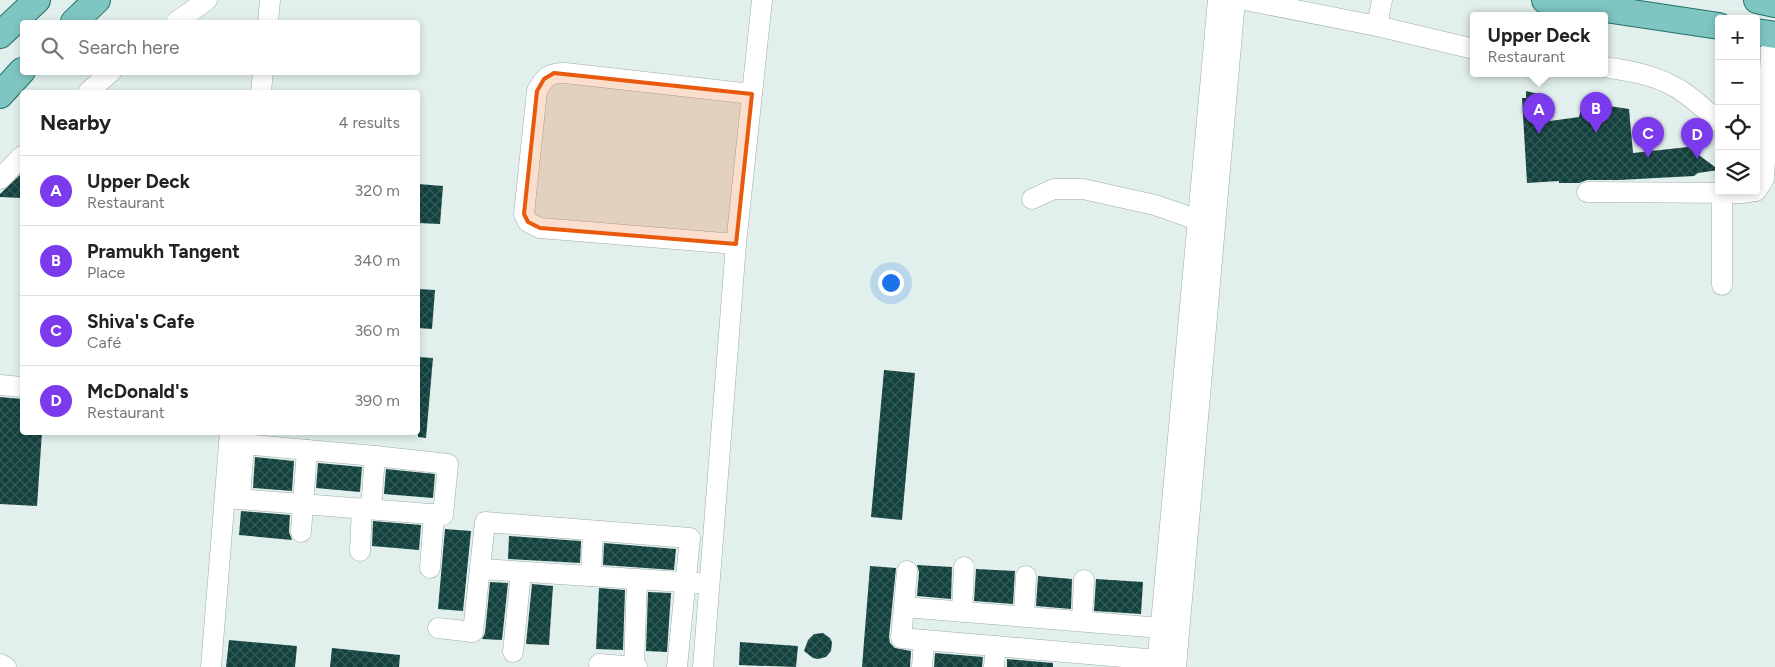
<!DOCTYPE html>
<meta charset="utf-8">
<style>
:root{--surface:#fff;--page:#f6f6f6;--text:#222;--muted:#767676;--line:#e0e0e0;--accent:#7c3aed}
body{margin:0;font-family:Figtree,sans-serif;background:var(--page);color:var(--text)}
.controls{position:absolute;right:15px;top:15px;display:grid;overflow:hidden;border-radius:5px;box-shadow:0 2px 8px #0003}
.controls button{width:45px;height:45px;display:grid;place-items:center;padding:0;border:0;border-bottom:1px solid var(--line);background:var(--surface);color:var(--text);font:25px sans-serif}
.you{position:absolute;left:890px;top:282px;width:18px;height:18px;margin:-12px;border:4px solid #fff;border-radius:50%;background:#1a73e8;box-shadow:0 0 0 8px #1a73e833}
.badge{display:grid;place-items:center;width:32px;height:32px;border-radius:50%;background:var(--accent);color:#fff;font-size:16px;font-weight:700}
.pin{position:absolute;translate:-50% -41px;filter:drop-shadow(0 1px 2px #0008)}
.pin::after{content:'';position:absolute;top:26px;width:18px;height:15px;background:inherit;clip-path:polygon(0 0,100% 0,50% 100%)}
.popup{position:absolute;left:1470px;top:12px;width:138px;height:65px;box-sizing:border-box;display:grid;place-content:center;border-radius:5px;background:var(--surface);filter:drop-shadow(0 1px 4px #0005);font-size:16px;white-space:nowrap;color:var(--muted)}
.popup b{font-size:19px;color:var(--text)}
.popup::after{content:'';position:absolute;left:50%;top:100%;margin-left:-10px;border:10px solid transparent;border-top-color:var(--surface)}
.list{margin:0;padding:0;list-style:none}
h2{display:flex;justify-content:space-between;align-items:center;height:65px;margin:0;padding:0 20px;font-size:21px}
h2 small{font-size:16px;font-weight:400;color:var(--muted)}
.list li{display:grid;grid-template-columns:32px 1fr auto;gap:15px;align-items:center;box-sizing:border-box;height:70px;padding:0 20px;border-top:1px solid var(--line)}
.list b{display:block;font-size:19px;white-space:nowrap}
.list p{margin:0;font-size:16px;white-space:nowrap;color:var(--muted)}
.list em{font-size:16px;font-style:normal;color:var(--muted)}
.icon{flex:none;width:28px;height:28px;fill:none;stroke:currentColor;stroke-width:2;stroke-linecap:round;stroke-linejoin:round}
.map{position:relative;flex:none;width:1775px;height:667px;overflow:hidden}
.search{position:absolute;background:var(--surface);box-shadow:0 2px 8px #0003;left:20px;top:20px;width:400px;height:55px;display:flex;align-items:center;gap:12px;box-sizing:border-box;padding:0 18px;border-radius:5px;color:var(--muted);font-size:19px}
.panel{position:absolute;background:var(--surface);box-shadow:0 2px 8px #0003;left:20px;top:90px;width:400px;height:345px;border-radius:5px}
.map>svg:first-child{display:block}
.building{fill:url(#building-cross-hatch)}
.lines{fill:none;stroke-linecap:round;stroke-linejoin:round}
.minor-casing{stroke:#9eacaa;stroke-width:21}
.major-casing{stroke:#22706b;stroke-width:28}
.minor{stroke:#fff;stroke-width:20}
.major{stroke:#7fc5c1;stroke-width:26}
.marked{fill:#e8590c;fill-opacity:0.2;stroke:#e8590c;stroke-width:4;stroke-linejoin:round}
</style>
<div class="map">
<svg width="1775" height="667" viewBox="0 0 1775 667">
<defs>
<pattern id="building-cross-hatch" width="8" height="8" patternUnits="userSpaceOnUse" patternTransform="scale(1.25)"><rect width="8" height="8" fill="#13423e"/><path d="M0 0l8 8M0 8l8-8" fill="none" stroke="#345a57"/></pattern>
</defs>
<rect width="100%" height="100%" fill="#e1efed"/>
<g class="building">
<path d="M1526 91 1548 96 1550 121 1579 117 1583 102 1629 109 1633 153 1688 147 1719 170 1698 173 1694 176 1619 180H1587L1579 183H1559V181L1527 183 1522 98H1526Z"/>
<path d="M22 173V198L0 197V194Z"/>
<path d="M418 184 443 186 440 224 418 223Z"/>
<path d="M418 289 435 290 432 329 418 328Z"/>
<path d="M418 357 433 358 426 438 418 437Z"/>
<path d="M884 370 915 373 902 520 871 517Z"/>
<path d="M0 397 22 399V432H42L37 506 0 504Z"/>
<path d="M255 457 294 461 292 491 253 488Z"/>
<path d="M318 463 362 467 360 492 316 488Z"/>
<path d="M386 469 435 474 433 498 384 494Z"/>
<path d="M241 511 290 515 289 532 292 540 239 535Z"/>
<path d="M373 521 421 525 419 550 372 546Z"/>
<path d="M445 529 471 531 463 611 438 609Z"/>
<path d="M509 536 581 541 580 563 508 559Z"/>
<path d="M604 543 676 549 674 570 603 565Z"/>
<path d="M917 565 952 567 951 599 917 596 919 572Z"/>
<path d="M870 566 896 568 889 637 890 643 895 648 911 651 910 667H862Z"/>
<path d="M976 569 1015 571 1013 604 974 601Z"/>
<path d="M1038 576 1072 579 1071 609 1036 606Z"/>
<path d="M1096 579 1143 582 1141 614 1094 611Z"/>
<path d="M490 582 508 583 502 640 482 639 485 633Z"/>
<path d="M532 584 553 586 549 645 526 644Z"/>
<path d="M599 588 625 590 623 650 596 649Z"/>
<path d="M648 592 671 593 667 652 646 651Z"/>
<path d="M823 633 830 638 832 642 831 651 826 657 818 659 813 658 804 651 808 640 814 634Z"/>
<path d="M229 640 297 646 295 667H226Z"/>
<path d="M740 642 798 646 796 667 739 665Z"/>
<path d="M332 648 400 655 399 667H330Z"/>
<path d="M935 653 983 657 982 667H934Z"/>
<path d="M1007 659 1053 663V667H1007Z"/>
</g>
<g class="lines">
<g class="minor-casing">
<g id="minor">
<path d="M1245 0 1377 26 1474 49"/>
<path d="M176 22 207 0"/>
<path d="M268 22 270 0"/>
<path d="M1377 26 1382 0"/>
<path d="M1604 67C1632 71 1662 76 1686 94 1697 102 1708 112 1719 122"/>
<path d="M88 92 111 72"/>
<path d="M261 92 263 72"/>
<path d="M0 179 22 156"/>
<path d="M1756 191 1764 179 1772 34"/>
<path d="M1587 192 1741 193 1755 191"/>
<path d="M1032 199 1054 189H1083L1155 205 1198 220"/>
<path d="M736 244 540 228 528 222 524 214 537 91C545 77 548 73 565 73L752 94"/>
<path d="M1722 285V193"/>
<path d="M0 385 22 387"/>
<path d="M225 498 443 515 448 464 375 456 371 509"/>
<path d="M240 499 244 444 307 450"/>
<path d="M301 532 307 450 375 456"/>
<path d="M360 551 362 508"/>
<path d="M430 568 434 514"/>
<path d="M481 569 698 583"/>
<path d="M591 576 593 531"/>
<path d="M904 607 907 571"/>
<path d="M962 612 964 567"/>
<path d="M1024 616 1026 576"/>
<path d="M1082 621 1084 580"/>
<path d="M438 628 473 632 485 522 690 538 677 667"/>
<path d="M513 652 521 572"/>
<path d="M1158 660 901 638 904 607 1161 628"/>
<path d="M0 664 6 667"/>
<path d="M599 664 637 667"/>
<path d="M211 667 230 432"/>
<path d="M634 667 637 579"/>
<path d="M703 667 736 244 762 0"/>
<path d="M922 667 924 640"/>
<path d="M994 667 996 646"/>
<path d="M1157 667 1218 0"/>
<path d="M1176 667 1235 0"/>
</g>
</g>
<g class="major-casing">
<g id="major">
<path d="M1545 0 1719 26"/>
<path d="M1757 0 1775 4"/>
<path d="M74 22 97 0"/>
<path d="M1756 32 1775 35"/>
<path d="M0 35 37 0"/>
<path d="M0 95 22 71"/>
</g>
</g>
<use href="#minor" class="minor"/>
<use href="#major" class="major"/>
</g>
<path class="marked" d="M554 73 752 94 736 244 540 228 528 222 524 214 537 91 544 79Z"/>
</svg>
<div class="controls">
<button>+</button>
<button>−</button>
<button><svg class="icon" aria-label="locate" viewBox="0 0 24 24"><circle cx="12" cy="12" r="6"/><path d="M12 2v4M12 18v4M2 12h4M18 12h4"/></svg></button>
<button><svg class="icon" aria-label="layers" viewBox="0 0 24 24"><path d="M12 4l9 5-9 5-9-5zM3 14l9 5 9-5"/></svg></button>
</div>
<div class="you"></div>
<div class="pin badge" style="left:1539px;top:134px">A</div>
<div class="popup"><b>Upper Deck</b>Restaurant</div>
<div class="pin badge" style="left:1596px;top:133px">B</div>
<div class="pin badge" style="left:1648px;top:158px">C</div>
<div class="pin badge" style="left:1697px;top:159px">D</div>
<div class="search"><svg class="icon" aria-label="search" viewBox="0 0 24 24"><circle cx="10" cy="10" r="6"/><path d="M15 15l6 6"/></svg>Search here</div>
<section class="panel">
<h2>Nearby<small>4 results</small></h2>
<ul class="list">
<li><span class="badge">A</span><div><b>Upper Deck</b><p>Restaurant</p></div><em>320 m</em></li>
<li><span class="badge">B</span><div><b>Pramukh Tangent</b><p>Place</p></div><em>340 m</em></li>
<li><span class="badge">C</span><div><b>Shiva's Cafe</b><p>Café</p></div><em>360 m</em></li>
<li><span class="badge">D</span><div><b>McDonald's</b><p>Restaurant</p></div><em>390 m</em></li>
</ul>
</section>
</div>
